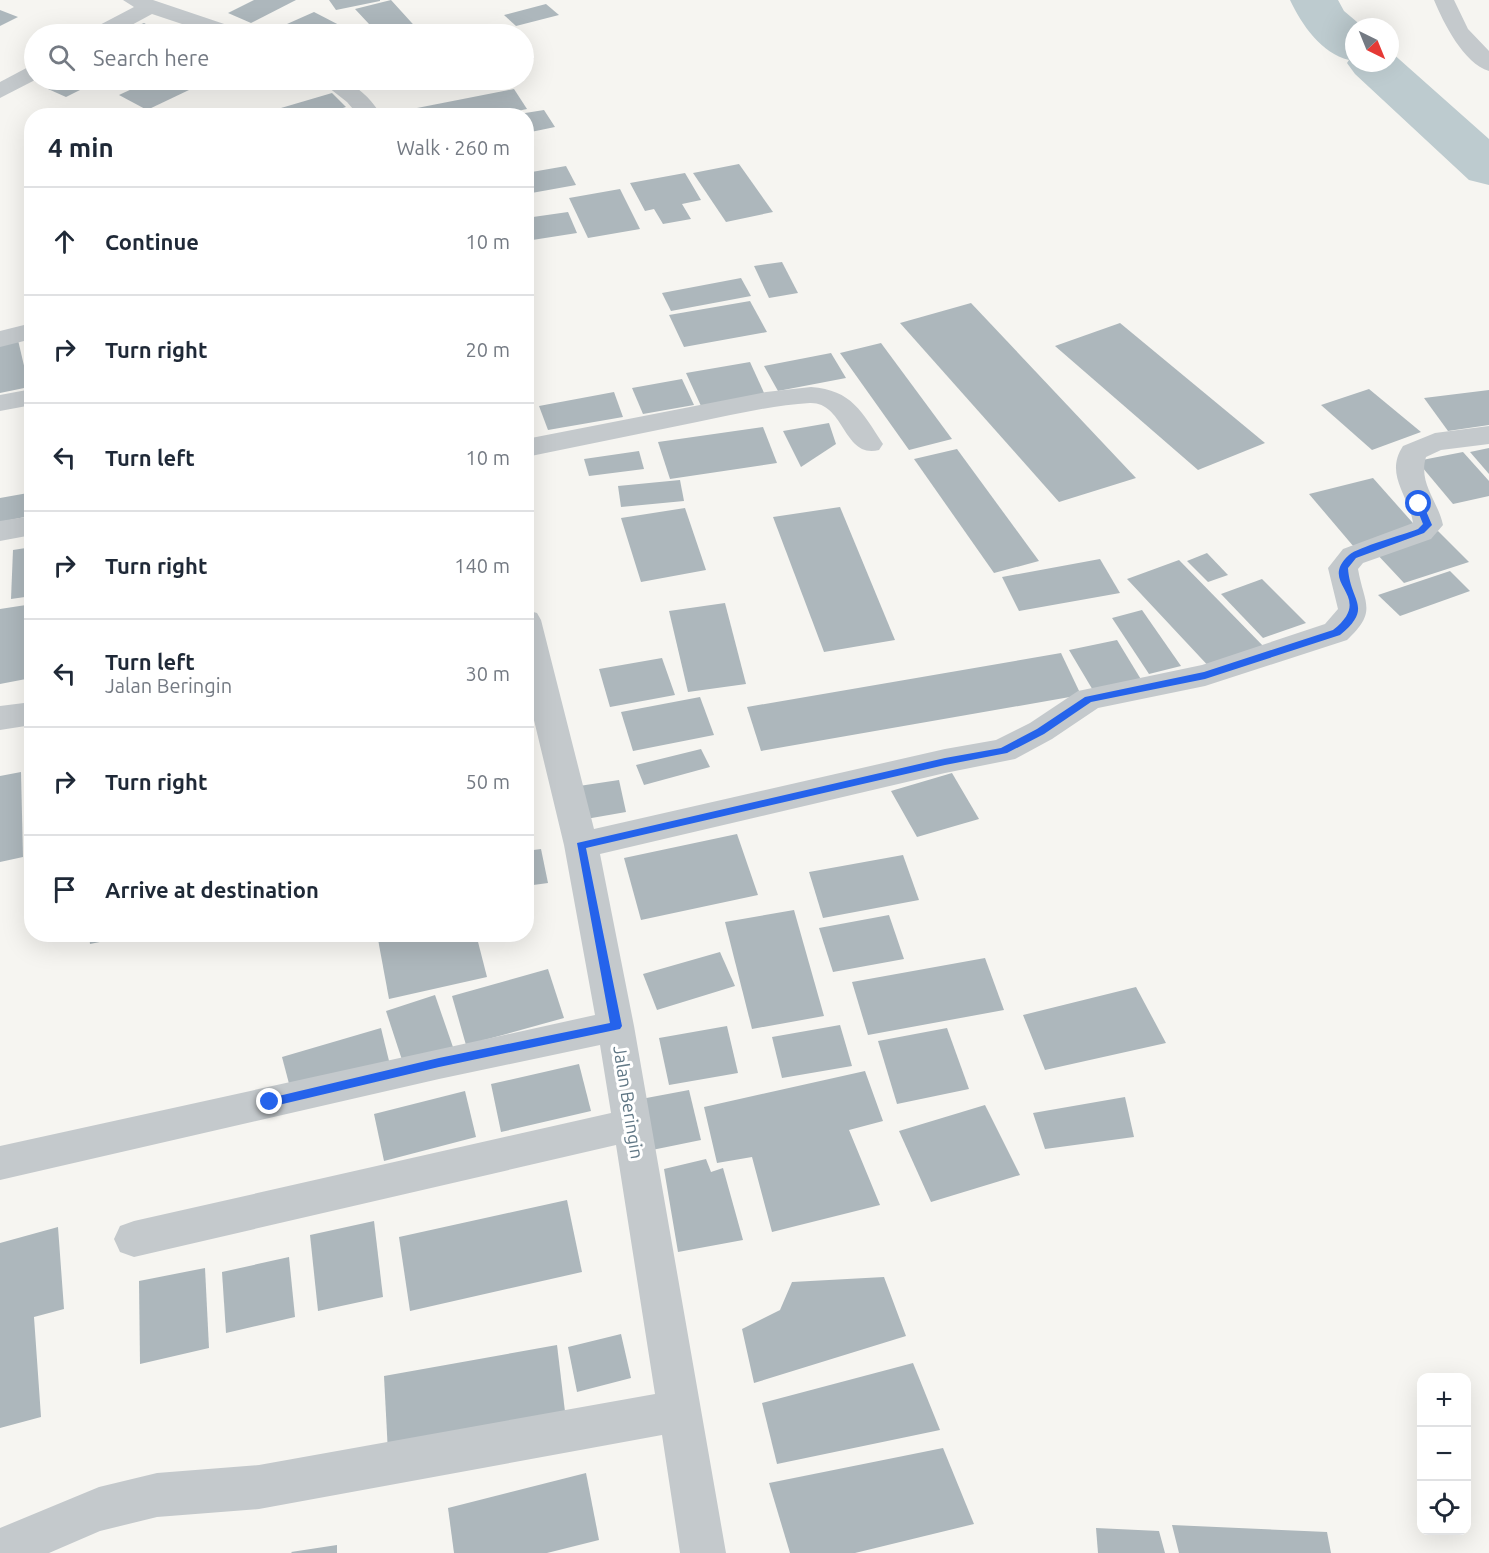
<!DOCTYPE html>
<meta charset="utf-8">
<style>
:root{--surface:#fff;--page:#f2f2f3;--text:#1f2937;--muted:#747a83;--line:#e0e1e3}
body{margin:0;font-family:Ubuntu,sans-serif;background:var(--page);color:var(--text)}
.controls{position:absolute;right:18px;bottom:18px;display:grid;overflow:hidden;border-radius:12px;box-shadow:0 6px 24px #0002}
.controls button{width:54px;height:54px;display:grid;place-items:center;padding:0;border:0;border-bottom:2px solid var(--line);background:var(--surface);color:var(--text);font:30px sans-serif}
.compass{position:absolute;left:1345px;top:18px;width:54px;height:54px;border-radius:50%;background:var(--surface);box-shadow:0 6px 24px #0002;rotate:137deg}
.stop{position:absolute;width:18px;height:18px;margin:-14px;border:4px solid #2563eb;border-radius:50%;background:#fff}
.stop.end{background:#2563eb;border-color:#fff;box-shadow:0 2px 6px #0008}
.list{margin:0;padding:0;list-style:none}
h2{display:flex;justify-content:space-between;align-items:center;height:78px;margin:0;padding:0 24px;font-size:26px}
h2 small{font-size:20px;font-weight:400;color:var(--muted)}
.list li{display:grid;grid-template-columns:39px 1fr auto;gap:18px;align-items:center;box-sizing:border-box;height:108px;padding:0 24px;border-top:2px solid var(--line)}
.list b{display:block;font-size:22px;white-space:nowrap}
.list p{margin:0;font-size:20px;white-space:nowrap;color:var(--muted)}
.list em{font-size:20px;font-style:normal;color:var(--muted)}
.icon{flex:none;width:33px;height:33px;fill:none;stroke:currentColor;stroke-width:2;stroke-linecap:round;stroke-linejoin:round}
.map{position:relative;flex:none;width:1489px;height:1553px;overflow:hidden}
.search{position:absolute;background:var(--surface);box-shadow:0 6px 24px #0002;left:24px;top:24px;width:510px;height:66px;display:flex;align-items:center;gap:15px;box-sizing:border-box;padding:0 21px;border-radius:33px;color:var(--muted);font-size:22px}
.panel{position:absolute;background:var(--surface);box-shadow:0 6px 24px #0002;left:24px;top:108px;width:510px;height:834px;border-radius:24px}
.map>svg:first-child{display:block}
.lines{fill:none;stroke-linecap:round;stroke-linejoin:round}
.river{fill:#bdcbcf;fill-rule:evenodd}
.building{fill:#adb7bc}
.minor{fill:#c4c9cc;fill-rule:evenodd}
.route{fill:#2563eb}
.labels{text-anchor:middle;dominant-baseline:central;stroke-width:6;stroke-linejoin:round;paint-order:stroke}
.street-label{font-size:18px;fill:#617886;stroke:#fff}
</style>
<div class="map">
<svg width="1489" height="1553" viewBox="0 0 1489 1553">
<rect width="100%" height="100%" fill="#f6f5f1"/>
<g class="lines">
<path class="river" d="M1290 0H1338L1344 11 1363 27H1354V63H1390L1391 52 1489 139V185L1469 180 1355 74 1347 63 1349 60C1321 53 1302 25 1290 0Z"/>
</g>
<g class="building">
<path d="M254 0H296L251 23 228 13Z"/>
<path d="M329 0H380V1L336 10Z"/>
<path d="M391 0 421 33 339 34 337 32 369 24 355 9Z"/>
<path d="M546 4 559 15 516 26 504 15Z"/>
<path d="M0 10 18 17 0 26Z"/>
<path d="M314 12 343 27 326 34H291L278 28Z"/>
<path d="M144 23 161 32 131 34 124 31Z"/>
<path d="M524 46 534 59 524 61Z"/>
<path d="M66 80H100L66 97 48 89Z"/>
<path d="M151 80H210L147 110 119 95Z"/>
<path d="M514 89 527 109 494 116H422L417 108Z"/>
<path d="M332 93 346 107 318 116H289L281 108Z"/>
<path d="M544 110 555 127 526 133V116L519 114Z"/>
<path d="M739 164 773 212 726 222 693 173Z"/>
<path d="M566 166 576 185 526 194V173Z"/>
<path d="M685 173 701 200 682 204 691 219 663 224 654 209 645 211 630 183Z"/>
<path d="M620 189 640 229 588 238 569 198Z"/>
<path d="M568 212 577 233 526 241V218Z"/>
<path d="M782 262 798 293 769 298 754 266Z"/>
<path d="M741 278 751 296 671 311 662 293Z"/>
<path d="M750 301 767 332 684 347 669 315Z"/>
<path d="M971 303 1136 478 1059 502 900 323Z"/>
<path d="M1120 323 1265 443 1198 470 1055 346Z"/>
<path d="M18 340 29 387 0 393V344Z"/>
<path d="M881 343 952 439 909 450 840 353Z"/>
<path d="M831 353 846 378 778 391 764 366Z"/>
<path d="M750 362 765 395 701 406 686 373Z"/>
<path d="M682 379 694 405 643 414 632 388Z"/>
<path d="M1369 389 1421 432 1372 450 1321 405Z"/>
<path d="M1489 390V425L1448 431 1424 398Z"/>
<path d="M614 392 623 417 548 430 539 406Z"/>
<path d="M829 423 836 444 801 467 783 431Z"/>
<path d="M763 427 777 463 670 479 658 442Z"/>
<path d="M1489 448V474L1470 452Z"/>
<path d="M957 449 1039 561 994 573 914 459Z"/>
<path d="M639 451 644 469 589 476 584 459Z"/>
<path d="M1463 452 1489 481V496L1453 504 1417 461Z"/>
<path d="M1373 478 1420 531 1354 547 1309 494Z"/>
<path d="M680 480 684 501 621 507 618 486Z"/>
<path d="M28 493 30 516 0 522V498Z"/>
<path d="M840 507 895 640 824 652 773 517Z"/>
<path d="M685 508 706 570 641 582 621 518Z"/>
<path d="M1438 531 1469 562 1404 583 1374 551Z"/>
<path d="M32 547V596L11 599 13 550Z"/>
<path d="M1207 553 1228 575 1208 582 1187 561Z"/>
<path d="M1100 559 1120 593 1019 611 1002 577Z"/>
<path d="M1179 560 1268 651 1214 672 1127 579Z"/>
<path d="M1450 571 1470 591 1400 616 1378 595Z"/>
<path d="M1262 579 1306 623 1263 638 1221 594Z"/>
<path d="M725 603 746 684 688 692 669 611Z"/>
<path d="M26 605V679L0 684V609Z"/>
<path d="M1142 610 1181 666 1149 674 1112 618Z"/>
<path d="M1117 640 1142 681 1094 692 1069 650Z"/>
<path d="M1061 653 1081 695 761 751 747 707Z"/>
<path d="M662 658 675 695 610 707 599 669Z"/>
<path d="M700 697 714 735 633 751 621 712Z"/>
<path d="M701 749 710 767 644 785 636 765Z"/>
<path d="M21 772 23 857 0 862V776Z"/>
<path d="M952 773 979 819 917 837 891 791Z"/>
<path d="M619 780 626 812 586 819 579 786Z"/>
<path d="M737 834 758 895 641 920 624 858Z"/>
<path d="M541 849 548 883 526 886V851Z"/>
<path d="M903 855 919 900 823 918 809 872Z"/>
<path d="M794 910 824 1016 752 1029 725 922Z"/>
<path d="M889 915 904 959 833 972 819 928Z"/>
<path d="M89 934H128L129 936 90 944Z"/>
<path d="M377 934H476L487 977 389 999Z"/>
<path d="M720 952 735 986 657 1010 643 974Z"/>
<path d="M985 958 1004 1010 868 1035 852 982Z"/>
<path d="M548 969 564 1018 466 1045 452 996Z"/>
<path d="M1136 987 1166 1043 1045 1070 1023 1015Z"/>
<path d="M435 995 454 1050 404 1066 386 1011Z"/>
<path d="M840 1025 852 1066 782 1078 772 1037Z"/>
<path d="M727 1026 738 1073 669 1085 659 1038Z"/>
<path d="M381 1028 390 1065 292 1095 282 1057Z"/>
<path d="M947 1028 969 1089 897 1104 878 1041Z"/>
<path d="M579 1064 591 1111 501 1132 491 1084Z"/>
<path d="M865 1071 883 1121 849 1130 880 1205 772 1232 752 1157 717 1163 704 1107Z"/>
<path d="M689 1090 701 1140 652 1150 641 1099Z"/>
<path d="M465 1091 476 1137 384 1161 374 1114Z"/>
<path d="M1125 1097 1134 1137 1045 1149 1033 1113Z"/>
<path d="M985 1105 1020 1175 931 1202 899 1131Z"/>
<path d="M706 1159 711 1172 723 1168 743 1240 678 1252 664 1169Z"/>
<path d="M567 1200 582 1272 410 1311 399 1237Z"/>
<path d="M374 1221 383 1297 318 1311 310 1235Z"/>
<path d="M58 1227 64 1309 34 1317 41 1417 0 1428V1243Z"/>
<path d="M289 1257 295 1317 226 1333 222 1272Z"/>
<path d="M205 1268 209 1348 140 1364 139 1281Z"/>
<path d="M884 1277 906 1336 754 1383 742 1329 780 1310 792 1282Z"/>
<path d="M621 1334 631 1378 577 1392 568 1347Z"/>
<path d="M557 1345 566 1420 388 1453 384 1376Z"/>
<path d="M913 1363 940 1430 777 1464 762 1403Z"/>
<path d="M943 1448 974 1524 855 1553H790L769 1483Z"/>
<path d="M586 1473 599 1540 547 1553H454L448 1508Z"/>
<path d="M1172 1525 1327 1532 1331 1553H1179Z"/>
<path d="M1096 1528 1159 1531 1165 1553H1098Z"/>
<path d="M337 1545V1553H292L291 1552Z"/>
</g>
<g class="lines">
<g class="minor">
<path d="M123 0H153L239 29 242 34H212L152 14 115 34H90L92 29 134 7Z"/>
<path d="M1434 0H1454L1468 29 1489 51V71C1464 64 1443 22 1434 0Z"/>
<path d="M34 64 35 80 0 98V82Z"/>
<path d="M319 80C350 77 365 91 382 116H359L347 102Z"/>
<path d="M32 323V339L0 347V331Z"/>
<path d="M811 387C852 390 862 412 883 444L879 450C843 459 845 402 810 403 772 405 734 415 697 422 640 434 583 445 526 457V439L766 392Z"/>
<path d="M32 389V405L0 411V395Z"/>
<path d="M1489 426V444L1441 450 1426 457C1418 483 1438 501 1443 525L1431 539 1363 563 1358 569C1364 604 1378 611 1347 640L1205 686 1098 708 1052 739 1015 759 945 773 600 854 634 1026 726 1553H680L662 1435 259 1509 157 1517 100 1531 49 1553H0V1528L99 1487 157 1473 259 1465 655 1394 616 1145 134 1257 120 1252 114 1239 120 1226 134 1221 611 1113 600 1045 439 1079 0 1180V1146L595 1015 564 845 526 687V610L537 613 541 620 594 829 945 749 996 740 1030 723 1078 691 1202 665 1325 624 1338 609 1328 568 1343 549 1413 523C1409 495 1384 475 1403 446L1435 433Z"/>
<path d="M32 516V535L0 541V521Z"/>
<path d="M32 702V725L0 730V706Z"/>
</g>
</g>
<path class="route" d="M1419 501 1423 504 1432 525 1424 533 1356 558 1348 568C1350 602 1374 607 1340 635L1205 679 1091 702 1044 734 1007 753 945 765 586 848 622 1026 620 1029 439 1067 270 1107 266 1106 264 1102 270 1098 439 1058 610 1023 577 843 945 758 1001 748 1037 729 1085 697 1204 672 1333 630C1377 595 1316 585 1349 555 1358 547 1403 535 1418 529L1423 524 1415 504Z"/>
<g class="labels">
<g class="street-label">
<text transform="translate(629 1102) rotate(81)">Jalan Beringin</text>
</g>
</g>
</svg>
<div class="controls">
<button>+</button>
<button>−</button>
<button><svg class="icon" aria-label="locate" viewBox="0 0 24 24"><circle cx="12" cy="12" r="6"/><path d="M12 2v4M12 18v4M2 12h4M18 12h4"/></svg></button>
</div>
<svg class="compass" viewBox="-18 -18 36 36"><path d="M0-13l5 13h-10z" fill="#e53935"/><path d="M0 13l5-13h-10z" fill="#747a83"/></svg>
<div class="stop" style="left:1419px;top:504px"></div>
<div class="stop end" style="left:270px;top:1102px"></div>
<div class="search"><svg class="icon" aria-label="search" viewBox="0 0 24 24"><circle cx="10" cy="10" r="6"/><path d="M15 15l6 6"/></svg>Search here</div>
<section class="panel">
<h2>4 min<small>Walk · 260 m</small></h2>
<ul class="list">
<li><svg class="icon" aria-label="ahead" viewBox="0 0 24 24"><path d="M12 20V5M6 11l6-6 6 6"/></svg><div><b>Continue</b></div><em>10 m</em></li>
<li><svg class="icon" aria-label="right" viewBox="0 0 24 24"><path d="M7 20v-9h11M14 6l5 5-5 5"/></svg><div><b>Turn right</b></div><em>20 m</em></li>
<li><svg class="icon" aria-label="left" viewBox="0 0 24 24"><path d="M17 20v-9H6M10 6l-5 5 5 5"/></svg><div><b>Turn left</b></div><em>10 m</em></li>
<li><svg class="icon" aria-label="right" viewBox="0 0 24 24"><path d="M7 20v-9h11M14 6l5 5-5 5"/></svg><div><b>Turn right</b></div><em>140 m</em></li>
<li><svg class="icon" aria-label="left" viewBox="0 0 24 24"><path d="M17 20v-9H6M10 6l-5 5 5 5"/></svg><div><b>Turn left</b><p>Jalan Beringin</p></div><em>30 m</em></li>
<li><svg class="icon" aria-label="right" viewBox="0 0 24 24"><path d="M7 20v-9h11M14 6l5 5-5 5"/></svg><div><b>Turn right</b></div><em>50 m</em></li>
<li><svg class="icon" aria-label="arrive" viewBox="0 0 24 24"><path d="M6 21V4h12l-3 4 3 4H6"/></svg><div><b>Arrive at destination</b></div></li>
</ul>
</section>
</div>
